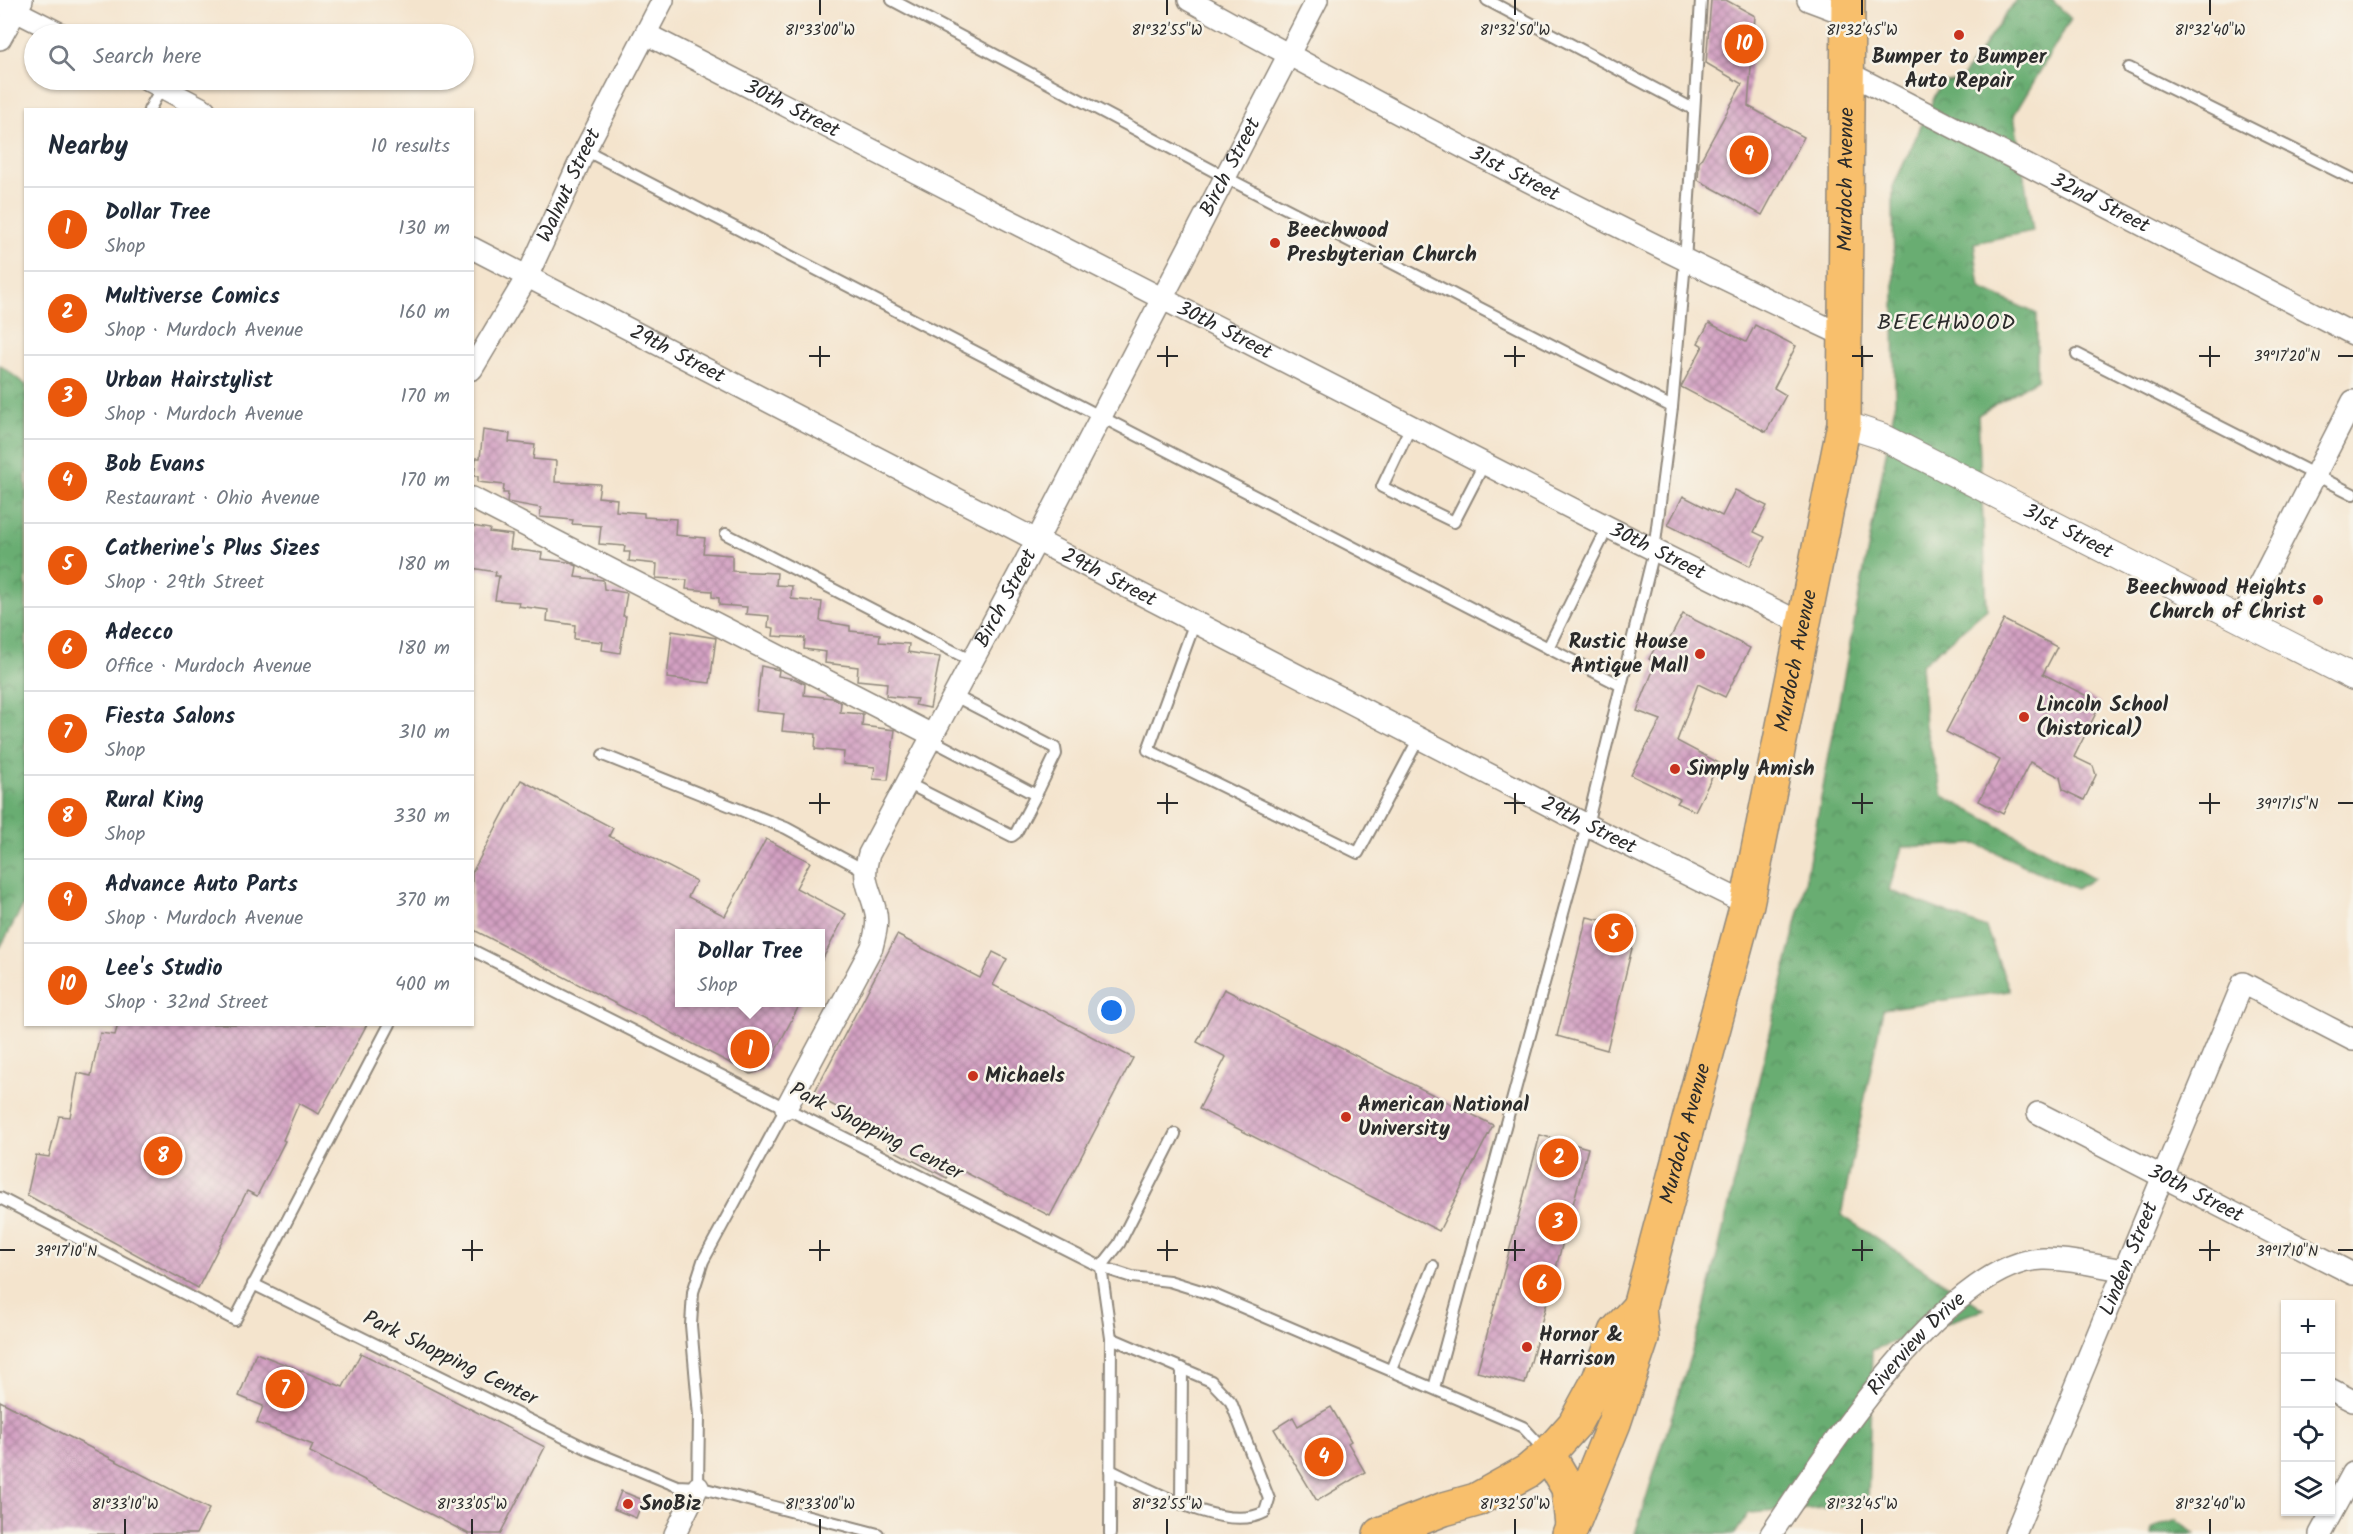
<!DOCTYPE html>
<meta charset="utf-8">
<style>
:root{--surface:#fff;--page:#f2f2f3;--text:#1f2937;--muted:#747a83;--line:#e0e1e3;--accent:#ea580c}
body{margin:0;font-family:Kalam,sans-serif;background:var(--page);color:var(--text)}
.controls{position:absolute;right:18px;bottom:18px;display:grid;overflow:hidden;border-radius:0px;box-shadow:0 2px 4px #0004}
.controls button{width:54px;height:54px;display:grid;place-items:center;padding:0;border:0;border-bottom:2px solid var(--line);background:var(--surface);color:var(--text);font:30px sans-serif}
.you{position:absolute;left:1112px;top:1011px;width:21px;height:21px;margin:-15px;border:4px solid #fff;border-radius:50%;background:#1a73e8;box-shadow:0 0 0 9px #1a73e833}
.badge{display:grid;place-items:center;width:39px;height:39px;border-radius:50%;background:var(--accent);color:#fff;font-size:20px;font-weight:700}
.pin{position:absolute;translate:-50% -50%;border:3px solid #fff;box-shadow:0 2px 6px #0006}
.popup{position:absolute;left:675px;top:929px;width:150px;height:78px;box-sizing:border-box;display:grid;place-content:center;border-radius:0px;background:var(--surface);filter:drop-shadow(0 2px 4px #0005);font-size:20px;white-space:nowrap;color:var(--muted)}
.popup b{font-size:22px;color:var(--text)}
.popup::after{content:'';position:absolute;left:50%;top:100%;margin-left:-12px;border:12px solid transparent;border-top-color:var(--surface)}
.list{margin:0;padding:0;list-style:none}
h2{display:flex;justify-content:space-between;align-items:center;height:78px;margin:0;padding:0 24px;font-size:26px}
h2 small{font-size:20px;font-weight:400;color:var(--muted)}
.list li{display:grid;grid-template-columns:39px 1fr auto;gap:18px;align-items:center;box-sizing:border-box;height:84px;padding:0 24px;border-top:2px solid var(--line)}
.list b{display:block;font-size:22px;white-space:nowrap}
.list p{margin:0;font-size:20px;white-space:nowrap;color:var(--muted)}
.list em{font-size:20px;font-style:normal;color:var(--muted)}
.icon{flex:none;width:33px;height:33px;fill:none;stroke:currentColor;stroke-width:2;stroke-linecap:round;stroke-linejoin:round}
.map{position:relative;flex:none;width:2353px;height:1534px;overflow:hidden}
.search{position:absolute;background:var(--surface);box-shadow:0 2px 4px #0004;left:24px;top:24px;width:450px;height:66px;display:flex;align-items:center;gap:15px;box-sizing:border-box;padding:0 21px;border-radius:33px;color:var(--muted);font-size:22px}
.panel{position:absolute;background:var(--surface);box-shadow:0 2px 4px #0004;left:24px;top:108px;width:450px;height:918px;border-radius:0px}
.map>svg:first-child{display:block}
.forest{fill:url(#forest-crowns);stroke:#4a6c4e;stroke-width:1.5}
.building{fill:url(#building-cross-hatch)}
.lines{fill:none;stroke-linecap:round;stroke-linejoin:round}
.service-casing{stroke:#90887c;stroke-width:14}
.minor-casing{stroke:#90887c;stroke-width:24}
.tertiary-casing{stroke:#90887c;stroke-width:28}
.primary-casing{stroke:#90887c;stroke-width:36}
.service{stroke:#fff;stroke-width:10}
.minor{stroke:#fff;stroke-width:21}
.tertiary{stroke:#fff;stroke-width:26}
.primary{stroke:#f8bf6c;stroke-width:33}
.ticks{fill:none;stroke:#2b2b2b;stroke-width:2}
.poi-dot{fill:#c8321e;stroke:#f7f3e8;stroke-width:2}
.labels{text-anchor:middle;dominant-baseline:central;stroke-width:5;stroke-linejoin:round;paint-order:stroke}
.poi-label{font-size:21px;font-weight:bold;fill:#2b2b2b;stroke:#f7f3e8;text-anchor:start}
.street-label{font-size:21px;fill:#2b2b2b;stroke:#f7f3e8}
.neighbourhood-label{font-size:22px;letter-spacing:1.5px;fill:#2b2b2b;stroke:#f7f3e8}
.ticks-label{font-size:15px;text-anchor:middle;fill:#2b2b2b;stroke:#f7f3e8;stroke-width:5;stroke-linejoin:round;paint-order:stroke}
</style>
<div class="map">
<svg width="2353" height="1534" viewBox="0 0 2353 1534">
<defs>
<pattern id="forest-crowns" width="20" height="18" patternUnits="userSpaceOnUse" patternTransform="scale(1.5)"><rect width="20" height="18" fill="#69ad72"/><path d="M2 6a3 3 0 1 1 6 0M12 15a3 3 0 1 1 6 0" fill="none" stroke="#578d5e"/></pattern>
<pattern id="building-cross-hatch" width="8" height="8" patternUnits="userSpaceOnUse" patternTransform="scale(1.5)"><rect width="8" height="8" fill="#d3a0c2"/><path d="M0 0l8 8M0 8l8-8" fill="none" stroke="#ab839e"/></pattern>
</defs>
<rect width="100%" height="100%" fill="#f7f3e8"/>
<filter id="ink" filterUnits="userSpaceOnUse"><feTurbulence type="fractalNoise" baseFrequency=".0167" numOctaves="2"/><feDisplacementMap in="SourceGraphic" scale="12" xChannelSelector="R" yChannelSelector="G"/><feConvolveMatrix kernelMatrix="1 2 1 2 8 2 1 2 1" color-interpolation-filters="sRGB"/></filter>
<filter id="wash" filterUnits="userSpaceOnUse"><feTurbulence type="fractalNoise" baseFrequency=".008" numOctaves="4" result="noise"/><feDisplacementMap in="SourceGraphic" scale="24" xChannelSelector="R" yChannelSelector="G"/><feGaussianBlur stdDeviation="1.35" result="paint"/><feColorMatrix in="noise" values="0 0 0 0 0 0 0 0 0 0 0 0 0 0 0 0 0 1.4 0 .05"/><feComposite in="paint" operator="in"/></filter>
<g filter="url(#wash)">
<rect width="100%" height="100%" fill="#f4e4cd"/>
<g class="forest">
<path d="M2016 0H2052L2071 19 2014 115 2033 231 1974 243 1980 288 2037 314V379L1978 415 1987 609 1921 665 1925 726 1943 796 2094 878 2076 889 1977 844 1902 847 1889 890 1986 928 2010 991 1883 1009 1841 1215 1984 1309 1872 1350 1868 1505 1749 1513 1735 1534H1635L1701 1322 1802 899 1895 405 1893 187 1941 83 1960 80Z"/>
<path d="M0 365 26 385V900L0 948Z"/>
<path d="M2176 1519 2195 1534H2151L2152 1528Z"/>
</g>
<g id="blocks">
<g class="building">
<path d="M1711 0H1726L1755 16 1748 106 1804 137 1762 215 1698 180 1699 163 1742 84 1706 63Z"/>
<path d="M1709 323 1746 342 1755 325 1796 346 1774 388 1786 395 1766 432 1681 387 1703 346 1698 343Z"/>
<path d="M483 430 510 434 509 442 535 445 533 459 556 461 555 482 600 484 598 497 617 499 616 511 644 513V517L676 519 675 535 705 538 703 553 732 555V571L777 573 776 585 792 586 791 599 822 602 820 621 850 626V631L880 634 879 642 909 644 908 652 940 657 930 708 915 705 917 699 886 696 887 683 857 680 858 667 825 663 826 652 804 649 805 638 773 636 774 628 768 627 769 616 746 614 747 607 719 605V598L712 597V591L686 589 687 580 656 578 657 564 629 561 630 552H624L625 546 599 544 601 526 572 524 573 520 540 517 541 508 507 502 508 493H503L504 485 478 482V476H474L476 458H480Z"/>
<path d="M1735 490 1767 506 1754 532 1765 537 1750 566 1668 525 1683 496 1722 516Z"/>
<path d="M472 526 490 529 489 532 512 535 510 549 542 553 541 559 568 562 577 566 575 577 603 580 604 589 627 593 623 616H626L620 653 602 650 603 642 574 639 575 625 547 621 548 610 518 606 519 602 495 600 499 576H495L496 572 472 568Z"/>
<path d="M1683 614 1750 648 1725 697 1698 684 1677 741 1719 763 1695 811 1677 803 1680 799 1631 775 1661 720 1637 711 1656 663 1649 659 1659 640 1667 644Z"/>
<path d="M2004 620 2057 647 2043 674 2101 703 2074 757 2093 766 2096 775 2084 800 2063 790 2060 777 2030 762 2003 814 1979 801 2000 760 1946 732Z"/>
<path d="M672 631 716 638 710 683 667 678Z"/>
<path d="M761 666 779 670 778 676 795 679 805 684 804 695 833 698 841 703 840 712 863 714 862 726 895 730 888 780 873 779 875 767 843 764 844 752 815 749 816 734 782 731 784 714 756 711Z"/>
<path d="M521 780 613 828 609 836 696 881 688 897 725 916 766 839 810 862 796 888 846 914 820 964V933H680V1002H801L766 1069 751 1074 472 929V873Z"/>
<path d="M1587 917 1637 928 1607 1050 1557 1036Z"/>
<path d="M897 935 980 978 993 952 1007 959 993 985 1133 1058 1050 1216 953 1166 947 1178 887 1147 893 1136 813 1095Z"/>
<path d="M1224 989 1493 1125 1439 1231 1199 1109 1226 1057 1197 1042Z"/>
<path d="M118 1024H367L319 1114 299 1103 283 1140 285 1141 257 1196 247 1191 198 1288 27 1195 36 1155 49 1157 59 1116 70 1117 78 1073 91 1076 100 1033 115 1035Z"/>
<path d="M1540 1135 1588 1148 1525 1384 1477 1372Z"/>
<path d="M256 1353 343 1387 361 1353 545 1447 500 1534H469L310 1452 313 1445 257 1423 263 1406 239 1396Z"/>
<path d="M0 1401 209 1509 196 1534H0Z"/>
<path d="M1331 1407 1351 1441 1348 1443 1365 1472 1317 1501 1274 1429 1293 1417 1298 1426Z"/>
<path d="M621 1491 643 1500 636 1518 614 1509Z"/>
</g>
</g>
</g>
<g filter="url(#ink)">
<use href="#blocks" fill-opacity="0" stroke="#90887c" stroke-width="1.5"/>
<g class="lines">
<g class="service-casing">
<g id="service">
<path d="M892 0 1225 177 1672 407"/>
<path d="M1487 0 1693 109"/>
<path d="M2129 68 2353 179"/>
<path d="M149 110 162 87"/>
<path d="M585 150 1620 685"/>
<path d="M2077 354 2353 494"/>
<path d="M1411 426 1382 487 1454 522 1484 464"/>
<path d="M726 534 972 661"/>
<path d="M1195 622 1148 750 1358 853 1419 738"/>
<path d="M1548 648 1608 527"/>
<path d="M930 739 1036 795 1056 754 1055 748 953 695"/>
<path d="M603 755 786 828 864 870"/>
<path d="M907 783 1012 836 1016 833 1036 795"/>
<path d="M472 950 1101 1267 1132 1277 1169 1281 1214 1295 1523 1427 1546 1452"/>
<path d="M0 1198 235 1320 390 1024"/>
<path d="M253 1284 590 1450 677 1486 698 1487 878 1534"/>
<path d="M1391 1370 1433 1266"/>
<path d="M1434 1388 1587 825 1654 551 1672 407 1685 262 1701 0"/>
<path d="M1110 1470C1148 1488 1225 1534 1265 1512L1269 1499 1231 1402 1211 1381 1111 1338"/>
<path d="M698 1487 699 1416 691 1325 693 1292 703 1261 786 1108"/>
<path d="M1181 1502 1182 1368"/>
<path d="M1110 1534 1111 1338 1101 1267 1119 1244 1175 1134"/>
</g>
</g>
<g class="minor-casing">
<g id="minor">
<path id="s1" d="M1189 0C1404 119 1623 233 1847 337"/>
<path d="M1808 0 1848 15"/>
<path d="M0 3 61 34"/>
<path id="s2" d="M646 34 1608 527 1803 624"/>
<path d="M0 39 22 0"/>
<path id="s3" d="M1847 72 2353 334"/>
<path d="M148 80 205 110"/>
<path id="s4" d="M472 248 1587 825 1747 904"/>
<path id="s5" d="M472 369 527 277 585 150 663 0"/>
<path d="M472 498 932 735"/>
<path d="M2241 620 2353 401"/>
<path id="s6" d="M786 1108 872 947C875 935 879 922 875 909 869 885 861 881 869 854L1037 540 1317 0"/>
<path id="s7" d="M2038 1113 2353 1274"/>
<path d="M2330 1389 2353 1401"/>
<path d="M675 1534 698 1487"/>
<path id="s8" d="M1771 1534C1821 1461 1948 1261 2043 1259 2069 1258 2099 1267 2125 1270"/>
<path id="s9" d="M2015 1534 2243 983 2353 1040"/>
<path d="M2320 1534 2353 1473"/>
</g>
</g>
<g class="tertiary-casing">
<g id="tertiary">
<path id="s10" d="M1844 424 1881 436 2353 677"/>
</g>
</g>
<g class="primary-casing">
<g id="primary">
<path d="M1548 1454 1568 1488 1572 1525"/>
<path d="M1380 1534 1444 1509 1476 1500 1528 1471 1548 1454 1574 1425 1599 1379 1616 1332 1639 1307"/>
<path id="s11" d="M1569 1534 1614 1423 1642 1339 1639 1307 1747 904 1844 424 1848 0"/>
</g>
</g>
<use href="#service" class="service"/>
<use href="#minor" class="minor"/>
<use href="#tertiary" class="tertiary"/>
<use href="#primary" class="primary"/>
</g>
</g>
<path class="ticks" d="M820 0V15M1167 0V15M1515 0V15M1862 0V15M2210 0V15M820 346V367M1167 346V367M1515 346V367M1862 346V367M2210 346V367M809 356H830M1157 356H1178M1504 356H1525M1852 356H1873M2199 356H2220M2338 356H2353M820 793V814M1167 793V814M1515 793V814M1862 793V814M2210 793V814M809 803H830M1157 803H1178M1504 803H1525M1852 803H1873M2199 803H2220M2338 803H2353M472 1240V1261M820 1240V1261M1167 1240V1261M1515 1240V1261M1862 1240V1261M2210 1240V1261M0 1250H15M462 1250H483M809 1250H830M1157 1250H1178M1504 1250H1525M1852 1250H1873M2199 1250H2220M2338 1250H2353M125 1519V1534M472 1519V1534M820 1519V1534M1167 1519V1534M1515 1519V1534M1862 1519V1534M2210 1519V1534"/>
<g class="poi-dot">
<circle cx="1959" cy="35" r="6"/>
<circle cx="1275" cy="243" r="6"/>
<circle cx="2318" cy="600" r="6"/>
<circle cx="1700" cy="654" r="6"/>
<circle cx="2024" cy="717" r="6"/>
<circle cx="1675" cy="769" r="6"/>
<circle cx="973" cy="1076" r="6"/>
<circle cx="1346" cy="1117" r="6"/>
<circle cx="1527" cy="1347" r="6"/>
<circle cx="628" cy="1504" r="6"/>
</g>
<g class="labels">
<g class="poi-label">
<text x="1959" y="57" text-anchor="middle">Bumper to Bumper<tspan x="1959" dy="24">Auto Repair</tspan></text>
<text x="1287" y="231">Beechwood<tspan x="1287" dy="24">Presbyterian Church</tspan></text>
<text x="2306" y="588" text-anchor="end">Beechwood Heights<tspan x="2306" dy="24">Church of Christ</tspan></text>
<text x="1688" y="642" text-anchor="end">Rustic House<tspan x="1688" dy="24">Antique Mall</tspan></text>
<text x="2036" y="705">Lincoln School<tspan x="2036" dy="24">(historical)</tspan></text>
<text x="1687" y="769">Simply Amish</text>
<text x="985" y="1076">Michaels</text>
<text x="1358" y="1105">American National<tspan x="1358" dy="24">University</tspan></text>
<text x="1539" y="1335">Hornor &amp;<tspan x="1539" dy="24">Harrison</tspan></text>
<text x="640" y="1504">SnoBiz</text>
</g>
<g class="street-label">
<text stroke="none"><textPath href="#s2" startOffset="164">30th Street</textPath></text>
<text stroke="none"><textPath href="#s6" startOffset="1054">Birch Street</textPath></text>
<text stroke="none"><textPath href="#s1" startOffset="369">31st Street</textPath></text>
<text stroke="none"><textPath href="#s11" startOffset="1392">Murdoch Avenue</textPath></text>
<text stroke="none"><textPath href="#s5" startOffset="208">Walnut Street</textPath></text>
<text stroke="none"><textPath href="#s3" startOffset="285">32nd Street</textPath></text>
<text stroke="none"><textPath href="#s2" startOffset="650">30th Street</textPath></text>
<text stroke="none"><textPath href="#s4" startOffset="231">29th Street</textPath></text>
<text stroke="none"><textPath href="#s10" startOffset="249">31st Street</textPath></text>
<text stroke="none"><textPath href="#s2" startOffset="1136">30th Street</textPath></text>
<text stroke="none"><textPath href="#s4" startOffset="717">29th Street</textPath></text>
<text stroke="none"><textPath href="#s6" startOffset="568">Birch Street</textPath></text>
<text stroke="none"><textPath href="#s11" startOffset="906">Murdoch Avenue</textPath></text>
<text stroke="none"><textPath href="#s4" startOffset="1257">29th Street</textPath></text>
<text transform="translate(876 1132) rotate(27)">Park Shopping Center</text>
<text stroke="none"><textPath href="#s11" startOffset="420">Murdoch Avenue</textPath></text>
<text stroke="none"><textPath href="#s7" startOffset="177">30th Street</textPath></text>
<text stroke="none"><textPath href="#s9" startOffset="298">Linden Street</textPath></text>
<text stroke="none"><textPath href="#s8" startOffset="240">Riverview Drive</textPath></text>
<text transform="translate(450 1359) rotate(26)">Park Shopping Center</text>
</g>
<g class="neighbourhood-label">
<text x="1947" y="323">BEECHWOOD</text>
</g>
</g>
<g class="ticks-label">
<text x="820" y="35">81°33'00"W</text>
<text x="1167" y="35">81°32'55"W</text>
<text x="1515" y="35">81°32'50"W</text>
<text x="1862" y="35">81°32'45"W</text>
<text x="2210" y="35">81°32'40"W</text>
<text x="2287" y="361">39°17'20"N</text>
<text x="2287" y="809">39°17'15"N</text>
<text x="66" y="1256">39°17'10"N</text>
<text x="2287" y="1256">39°17'10"N</text>
<text x="125" y="1509">81°33'10"W</text>
<text x="472" y="1509">81°33'05"W</text>
<text x="820" y="1509">81°33'00"W</text>
<text x="1167" y="1509">81°32'55"W</text>
<text x="1515" y="1509">81°32'50"W</text>
<text x="1862" y="1509">81°32'45"W</text>
<text x="2210" y="1509">81°32'40"W</text>
</g>
</svg>
<div class="controls">
<button>+</button>
<button>−</button>
<button><svg class="icon" aria-label="locate" viewBox="0 0 24 24"><circle cx="12" cy="12" r="6"/><path d="M12 2v4M12 18v4M2 12h4M18 12h4"/></svg></button>
<button><svg class="icon" aria-label="layers" viewBox="0 0 24 24"><path d="M12 4l9 5-9 5-9-5zM3 14l9 5 9-5"/></svg></button>
</div>
<div class="you"></div>
<div class="pin badge" style="left:750px;top:1049px">1</div>
<div class="popup"><b>Dollar Tree</b>Shop</div>
<div class="pin badge" style="left:1559px;top:1158px">2</div>
<div class="pin badge" style="left:1558px;top:1222px">3</div>
<div class="pin badge" style="left:1324px;top:1457px">4</div>
<div class="pin badge" style="left:1614px;top:933px">5</div>
<div class="pin badge" style="left:1542px;top:1284px">6</div>
<div class="pin badge" style="left:285px;top:1389px">7</div>
<div class="pin badge" style="left:163px;top:1156px">8</div>
<div class="pin badge" style="left:1749px;top:155px">9</div>
<div class="pin badge" style="left:1744px;top:44px">10</div>
<div class="search"><svg class="icon" aria-label="search" viewBox="0 0 24 24"><circle cx="10" cy="10" r="6"/><path d="M15 15l6 6"/></svg>Search here</div>
<section class="panel">
<h2>Nearby<small>10 results</small></h2>
<ul class="list">
<li><span class="badge">1</span><div><b>Dollar Tree</b><p>Shop</p></div><em>130 m</em></li>
<li><span class="badge">2</span><div><b>Multiverse Comics</b><p>Shop · Murdoch Avenue</p></div><em>160 m</em></li>
<li><span class="badge">3</span><div><b>Urban Hairstylist</b><p>Shop · Murdoch Avenue</p></div><em>170 m</em></li>
<li><span class="badge">4</span><div><b>Bob Evans</b><p>Restaurant · Ohio Avenue</p></div><em>170 m</em></li>
<li><span class="badge">5</span><div><b>Catherine's Plus Sizes</b><p>Shop · 29th Street</p></div><em>180 m</em></li>
<li><span class="badge">6</span><div><b>Adecco</b><p>Office · Murdoch Avenue</p></div><em>180 m</em></li>
<li><span class="badge">7</span><div><b>Fiesta Salons</b><p>Shop</p></div><em>310 m</em></li>
<li><span class="badge">8</span><div><b>Rural King</b><p>Shop</p></div><em>330 m</em></li>
<li><span class="badge">9</span><div><b>Advance Auto Parts</b><p>Shop · Murdoch Avenue</p></div><em>370 m</em></li>
<li><span class="badge">10</span><div><b>Lee's Studio</b><p>Shop · 32nd Street</p></div><em>400 m</em></li>
</ul>
</section>
</div>
